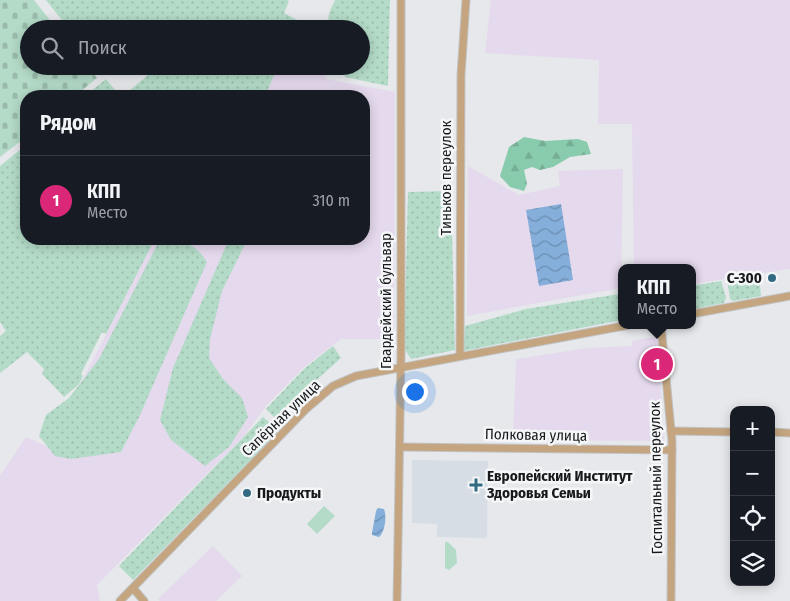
<!DOCTYPE html>
<html lang="ru">
<meta charset="utf-8">
<style>
:root{--surface:#171b24;--page:#20242c;--text:#f1f3f6;--muted:#9ea1a6;--line:#363941;--accent:#db2777}
body{margin:0;font-family:"Fira Sans Condensed",sans-serif;background:var(--page);color:var(--text)}
.controls{position:absolute;right:15px;bottom:15px;display:grid;overflow:hidden;border-radius:10px;box-shadow:0 2px 12px #0003}
.controls button{width:45px;height:45px;display:grid;place-items:center;padding:0;border:0;border-bottom:1px solid var(--line);background:var(--surface);color:var(--text);font:25px sans-serif}
.you{position:absolute;left:414px;top:391px;width:18px;height:18px;margin:-12px;border:4px solid #fff;border-radius:50%;background:#1a73e8;box-shadow:0 0 0 8px #1a73e833}
.badge{display:grid;place-items:center;width:32px;height:32px;border-radius:50%;background:var(--accent);color:#fff;font-size:16px;font-weight:700}
.pin{position:absolute;translate:-50% -50%;border:2px solid #fff;box-shadow:0 1px 5px #0006}
.popup{position:absolute;left:618px;top:264px;width:78px;height:65px;box-sizing:border-box;display:grid;place-content:center;border-radius:10px;background:var(--surface);filter:drop-shadow(0 1px 4px #0005);font-size:16px;white-space:nowrap;color:var(--muted)}
.popup b{font-size:19px;color:var(--text)}
.popup::after{content:'';position:absolute;left:50%;top:100%;margin-left:-10px;border:10px solid transparent;border-top-color:var(--surface)}
.list{margin:0;padding:0;list-style:none}
h2{display:flex;justify-content:space-between;align-items:center;height:65px;margin:0;padding:0 20px;font-size:21px}
h2 small{font-size:16px;font-weight:400;color:var(--muted)}
.list li{display:grid;grid-template-columns:32px 1fr auto;gap:15px;align-items:center;box-sizing:border-box;height:90px;padding:0 20px;border-top:1px solid var(--line)}
.list b{display:block;font-size:19px;white-space:nowrap}
.list p{margin:0;font-size:16px;white-space:nowrap;color:var(--muted)}
.list em{font-size:16px;font-style:normal;color:var(--muted)}
.icon{flex:none;width:28px;height:28px;fill:none;stroke:currentColor;stroke-width:2;stroke-linecap:round;stroke-linejoin:round}
.map{position:relative;flex:none;width:790px;height:601px;overflow:hidden}
.search{position:absolute;background:var(--surface);box-shadow:0 2px 12px #0003;left:20px;top:20px;width:350px;height:55px;display:flex;align-items:center;gap:12px;box-sizing:border-box;padding:0 18px;border-radius:28px;color:var(--muted);font-size:19px}
.panel{position:absolute;background:var(--surface);box-shadow:0 2px 12px #0003;left:20px;top:90px;width:350px;height:155px;border-radius:20px}
.map>svg:first-child{display:block}
.built{fill:#d6dde5}
.industrial{fill:#e5d9ed}
.grass{fill:url(#grass-dots)}
.forest{fill:url(#forest-firs)}
.cemetery{fill:url(#cemetery-stones)}
.park{fill:#b4dbc8}
.water{fill:url(#water-waves)}
.lines{fill:none;stroke-linecap:round;stroke-linejoin:round}
.minor-casing{stroke:#c1c3c5;stroke-width:9}
.minor{stroke:#c4a57f;stroke-width:7}
.poi-dot{fill:#326a84;stroke:#f4f6f8;stroke-width:2}
.labels{text-anchor:middle;dominant-baseline:central;stroke-width:5;stroke-linejoin:round;paint-order:stroke}
.street-label{font-size:15px;fill:#18191a;stroke:#f4f6f8}
.poi-label{font-size:15px;font-weight:bold;fill:#18191a;stroke:#f4f6f8;text-anchor:start}
</style>
<div class="map">
<svg width="790" height="601" viewBox="0 0 790 601">
<defs>
<pattern id="grass-dots" width="8" height="8" patternUnits="userSpaceOnUse" patternTransform="scale(1.25)"><rect width="8" height="8" fill="#b4dbc8"/><path d="M2 2h.1M6 6h.1" fill="none" stroke="#9abbab" stroke-width="1.8" stroke-linecap="round"/></pattern>
<pattern id="forest-firs" width="22" height="20" patternUnits="userSpaceOnUse" patternTransform="scale(1.25)"><rect width="22" height="20" fill="#89cbad"/><path d="M5 1l3.5 6h-7zM16 11l3.5 6h-7z" fill="#76ae94"/></pattern>
<pattern id="cemetery-stones" width="16" height="16" patternUnits="userSpaceOnUse" patternTransform="scale(1.25)"><rect width="16" height="16" fill="#b4dbc8"/><path d="M2 7V4a2 2 0 0 1 4 0v3zM10 15v-3a2 2 0 0 1 4 0v3z" fill="#9abbab"/></pattern>
<pattern id="water-waves" width="16" height="10" patternUnits="userSpaceOnUse" patternTransform="scale(1.25)"><rect width="16" height="10" fill="#85aeda"/><path d="M0 5q4-4 8 0t8 0" fill="none" stroke="#6c8db0"/></pattern>
</defs>
<rect width="100%" height="100%" fill="#e6e8eb"/>
<path class="built" d="M412 460 488 461 487 538 437 537V524L412 523Z"/>
<g class="industrial">
<path d="M491 0H790V269L692 284V268H634L632 124H598L599 60 485 53Z"/>
<path d="M278 66H316L324 69 326 79 395 92 394 339H341L303 368 266 406 244 436 97 585 100 601H0V476L26 437 48 447 155 239H191L202 244 204 239H364V96H265Z"/>
<path d="M468 166 519 195 560 186 558 171 623 169 621 288 467 316Z"/>
<path d="M658 336 664 441 513 440 516 359 587 348 632 346V341Z"/>
<path d="M213 546 242 576 216 601H160L158 599Z"/>
</g>
<g class="grass">
<path d="M46 0H287L289 1 284 13 299 21 295 29H69Z"/>
<path d="M335 0H390L388 86 345 77 343 66H361V29H334C324 18 330 12 335 0Z"/>
<path d="M139 66H278L265 96H123L147 76Z"/>
<path d="M106 79 120 96H85Z"/>
<path d="M26 145V239H155L106 334 102 332 81 374 83 376 79 384 64 397 42 374 44 369 27 352 0 373V336L6 331 0 322V166Z"/>
<path d="M451 191 455 350 411 359 404 348 408 192Z"/>
<path d="M160 239C182 239 195 243 207 262L140 415 121 452 71 459 55 456 39 436 46 415 69 398 99 359Z"/>
<path d="M229 239H238L245 244 222 291 210 339 209 358 223 379 242 398 248 417 229 447 205 466 171 440 160 420 173 368Z"/>
<path d="M759 274 761 296 733 301 730 299 727 279Z"/>
<path d="M721 281 726 297 724 303 692 309V286Z"/>
<path d="M619 294 622 298V320L463 351 465 326 526 309Z"/>
<path d="M333 346 341 358 311 385 277 420 266 409 304 369Z"/>
<path d="M263 417 279 431 133 580 119 566Z"/>
</g>
<path class="forest" d="M524 137 545 141 578 139 587 142 591 154 570 157 553 167 540 170 532 167 524 170 527 184 524 191 510 187 500 176 509 147Z"/>
<path class="cemetery" d="M0 0H34L57 29H29V66H87L97 78 75 96H26V137L0 157Z"/>
<g class="park">
<path d="M324 506 335 516 317 534 307 524Z"/>
<path d="M445 542H448L456 550 457 563 449 570 445 568Z"/>
</g>
<g class="water">
<path d="M561 204 573 280 539 286 526 210Z"/>
<path d="M378 508 384 509C387 516 385 532 379 537L372 535V533L376 511Z"/>
</g>
<g class="lines">
<g class="minor-casing">
<g id="minor">
<path d="M692 314 790 296"/>
<path d="M661 325 672 441 671 601"/>
<path d="M460 356 461 75 466 0"/>
<path d="M671 431 734 432"/>
<path d="M771 432 790 433"/>
<path d="M400 447 672 450"/>
<path d="M133 588 144 601"/>
<path d="M120 601 306 409 333 386 356 376 629 325"/>
<path d="M397 601 401 355V0"/>
</g>
</g>
<use href="#minor" class="minor"/>
</g>
<g class="poi-dot">
<circle cx="772" cy="278" r="5"/>
<path d="M473.5 477.5h5v5h5v5h-5v5h-5v-5h-5v-5h5z"/>
<circle cx="247" cy="493" r="5"/>
</g>
<g class="labels">
<g class="street-label">
<text transform="translate(446 178) rotate(-90)">Тиньков переулок</text>
<text transform="translate(386 301) rotate(-90)">Гвардейский бульвар</text>
<text transform="translate(281 418) rotate(-44)">Сапёрная улица</text>
<text transform="translate(536 435) rotate(1)">Полковая улица</text>
<text transform="translate(656 478) rotate(-91)">Госпитальный переулок</text>
</g>
<g class="poi-label">
<text x="762" y="278" text-anchor="end">С-300</text>
<text x="487" y="476">Европейский Институт<tspan x="487" dy="17">Здоровья Семьи</tspan></text>
<text x="257" y="493">Продукты</text>
</g>
</g>
</svg>
<div class="controls">
<button>+</button>
<button>−</button>
<button><svg class="icon" aria-label="locate" viewBox="0 0 24 24"><circle cx="12" cy="12" r="6"/><path d="M12 2v4M12 18v4M2 12h4M18 12h4"/></svg></button>
<button><svg class="icon" aria-label="layers" viewBox="0 0 24 24"><path d="M12 4l9 5-9 5-9-5zM3 14l9 5 9-5"/></svg></button>
</div>
<div class="you"></div>
<div class="pin badge" style="left:657px;top:364px">1</div>
<div class="popup"><b>КПП</b>Место</div>
<div class="search"><svg class="icon" aria-label="search" viewBox="0 0 24 24"><circle cx="10" cy="10" r="6"/><path d="M15 15l6 6"/></svg>Поиск</div>
<section class="panel">
<h2>Рядом<small></small></h2>
<ul class="list">
<li><span class="badge">1</span><div><b>КПП</b><p>Место</p></div><em>310 m</em></li>
</ul>
</section>
</div>
